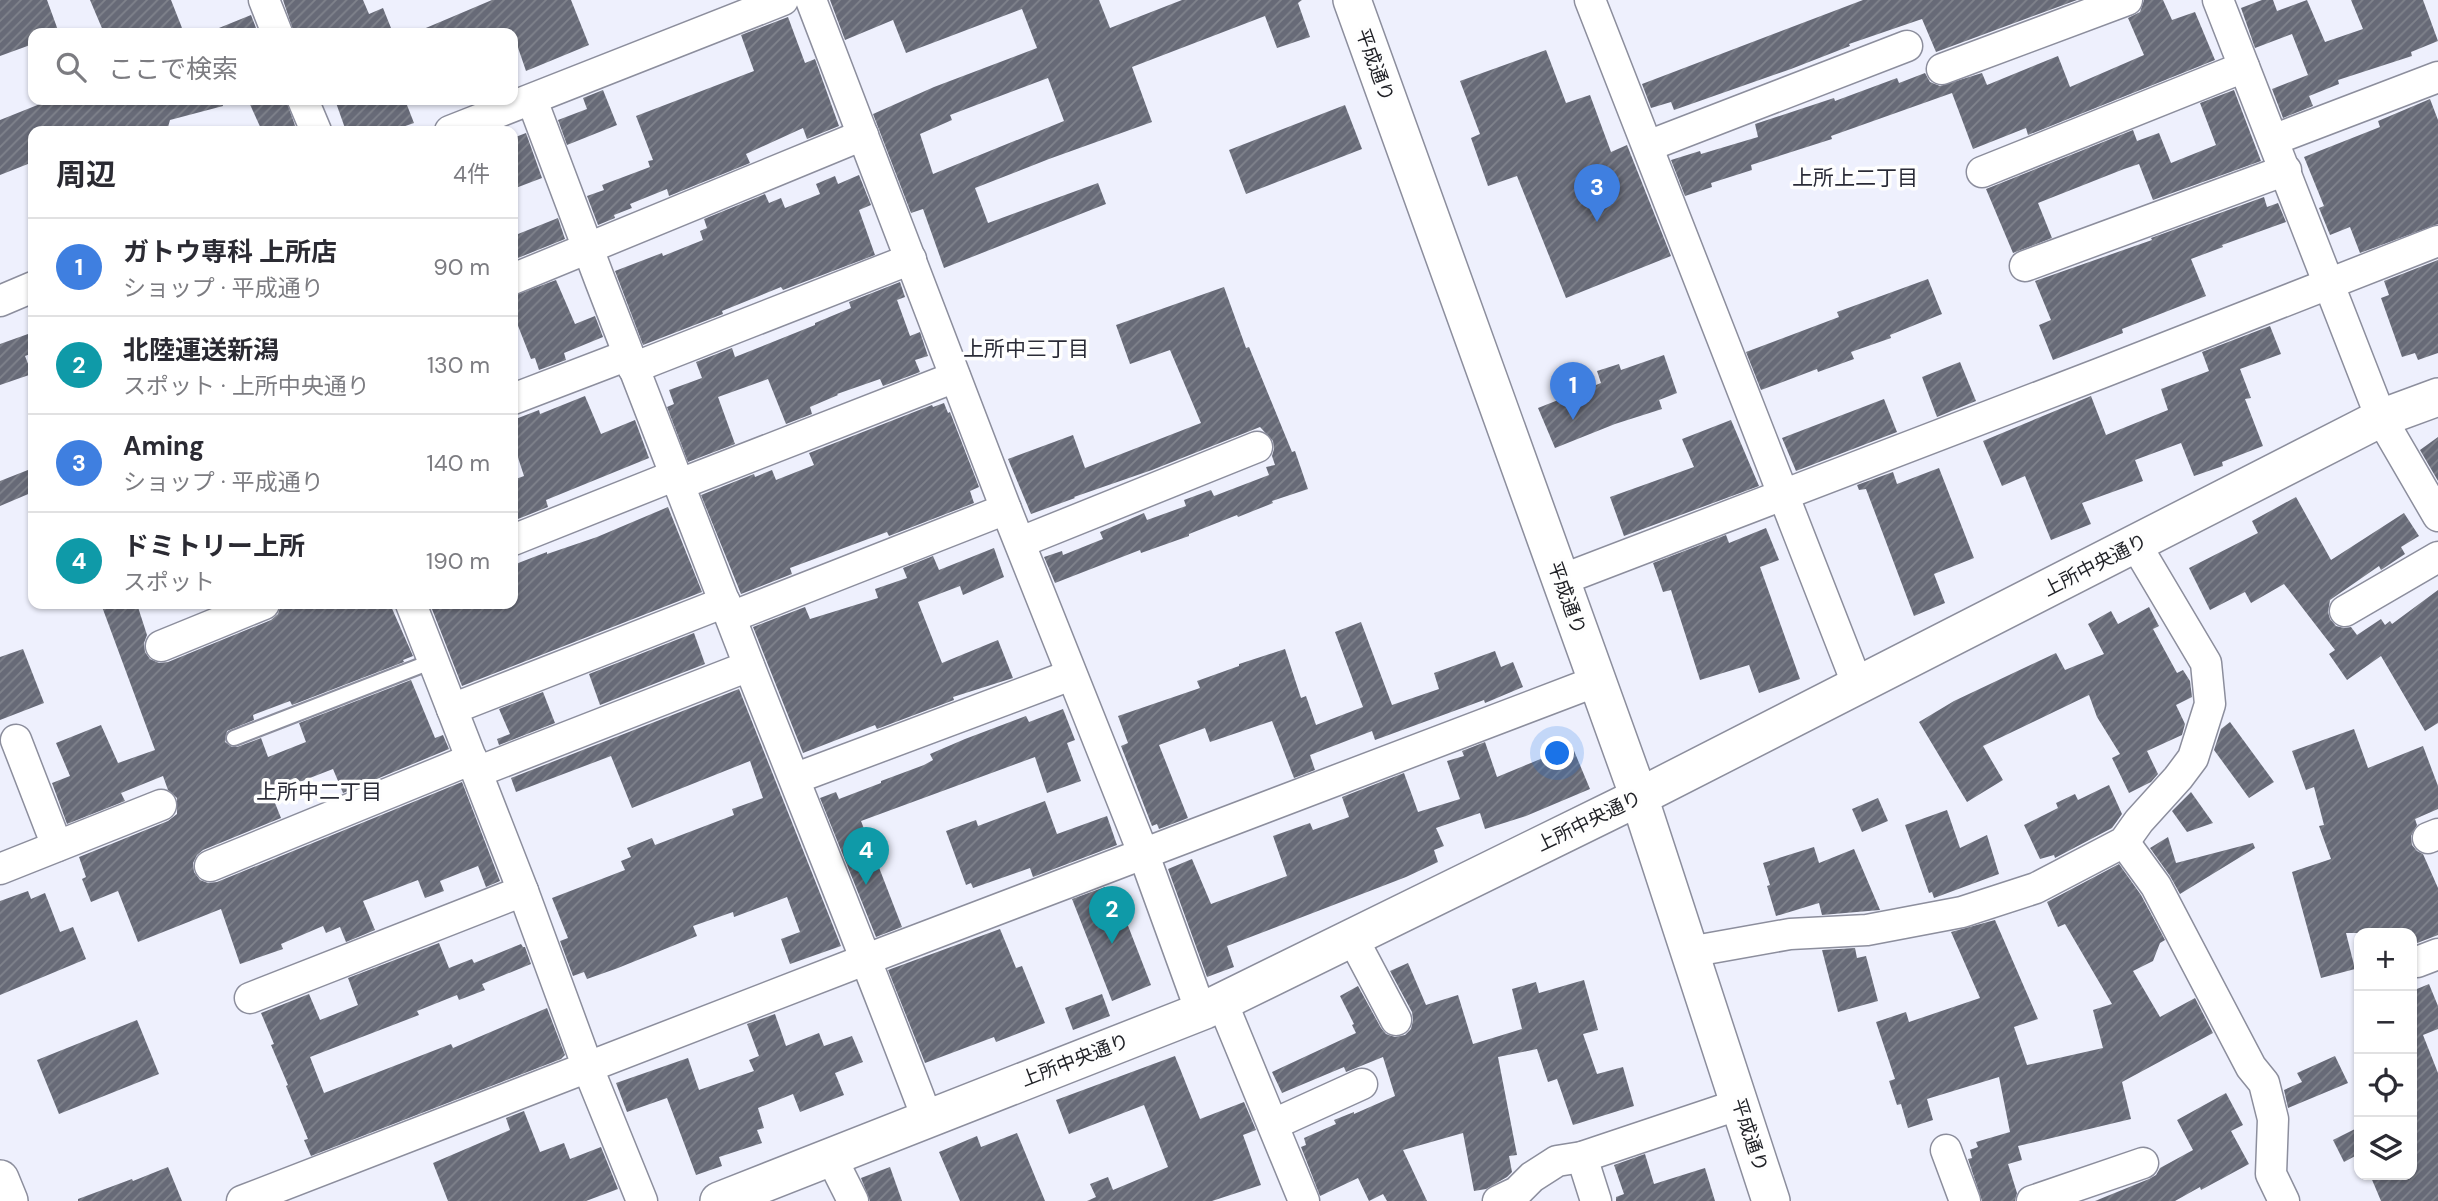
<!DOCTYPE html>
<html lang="ja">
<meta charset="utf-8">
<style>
:root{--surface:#fff;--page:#f2f2f3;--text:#2b2b33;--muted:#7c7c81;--line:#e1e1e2;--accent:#111827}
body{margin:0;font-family:"DM Sans","Noto Sans JP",sans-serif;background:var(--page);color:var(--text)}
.controls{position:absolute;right:21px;bottom:21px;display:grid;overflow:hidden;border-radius:14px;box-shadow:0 2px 5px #0004}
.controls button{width:63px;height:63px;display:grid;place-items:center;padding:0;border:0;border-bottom:2px solid var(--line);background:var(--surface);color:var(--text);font:35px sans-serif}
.you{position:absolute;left:1558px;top:754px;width:24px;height:24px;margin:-18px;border:5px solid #fff;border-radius:50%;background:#1a73e8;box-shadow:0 0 0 10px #1a73e833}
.badge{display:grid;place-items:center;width:46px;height:46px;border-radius:50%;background:var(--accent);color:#fff;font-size:23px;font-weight:700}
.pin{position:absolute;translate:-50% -58px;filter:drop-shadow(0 2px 4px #0008)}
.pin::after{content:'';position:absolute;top:37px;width:24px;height:21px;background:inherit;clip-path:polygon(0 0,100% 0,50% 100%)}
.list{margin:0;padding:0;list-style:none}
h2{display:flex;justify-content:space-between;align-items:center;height:91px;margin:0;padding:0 28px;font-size:30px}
h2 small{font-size:23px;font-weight:400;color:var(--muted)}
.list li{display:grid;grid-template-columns:46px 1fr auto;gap:21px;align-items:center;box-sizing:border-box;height:98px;padding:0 28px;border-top:2px solid var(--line)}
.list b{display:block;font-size:26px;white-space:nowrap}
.list p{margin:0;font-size:23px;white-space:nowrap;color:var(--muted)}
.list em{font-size:23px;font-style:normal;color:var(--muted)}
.icon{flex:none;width:38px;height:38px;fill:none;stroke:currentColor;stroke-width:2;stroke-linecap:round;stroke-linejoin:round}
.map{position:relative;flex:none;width:2438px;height:1201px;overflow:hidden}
.search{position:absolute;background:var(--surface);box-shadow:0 2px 5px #0004;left:28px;top:28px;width:490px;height:77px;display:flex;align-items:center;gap:18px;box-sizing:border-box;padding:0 24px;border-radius:14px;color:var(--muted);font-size:26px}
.panel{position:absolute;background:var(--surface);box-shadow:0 2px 5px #0004;left:28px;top:126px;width:490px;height:483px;border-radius:14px}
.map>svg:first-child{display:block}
.building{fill:url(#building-hatch);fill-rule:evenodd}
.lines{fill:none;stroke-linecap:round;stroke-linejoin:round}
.service-casing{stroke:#8c8e9d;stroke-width:18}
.minor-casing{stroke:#8c8e9d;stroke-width:33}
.tertiary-casing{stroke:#8c8e9d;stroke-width:40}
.service{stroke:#fff;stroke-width:14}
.minor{stroke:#fff;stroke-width:30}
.tertiary{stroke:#fff;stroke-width:37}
.labels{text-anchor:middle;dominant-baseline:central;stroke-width:7;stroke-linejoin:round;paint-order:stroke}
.street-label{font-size:19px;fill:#212227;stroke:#fefefe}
.neighbourhood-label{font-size:21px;fill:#2a2b37;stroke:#fefefe}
</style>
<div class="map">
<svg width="2438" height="1201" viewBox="0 0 2438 1201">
<defs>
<pattern id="building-hatch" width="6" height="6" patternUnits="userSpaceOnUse" patternTransform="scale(1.75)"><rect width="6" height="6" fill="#676a77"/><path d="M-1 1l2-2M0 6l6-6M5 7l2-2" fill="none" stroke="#80838c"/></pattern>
</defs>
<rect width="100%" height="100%" fill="#eef0fd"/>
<g class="building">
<path d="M0 0H47L59 33H33V44L0 56Z"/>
<path d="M90 0H171L184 33H104Z"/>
<path d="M283 0H363L369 14 383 8 393 33H294Z"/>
<path d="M492 0H571L589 45 526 71 513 33H414Z"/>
<path d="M830 0H1099L1110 28 1182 0H1302L1298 3 1310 37 1277 48 1265 16 1132 67 1152 122 1049 159 975 188 988 223 1098 183 1106 204 944 268 923 209 911 213 873 114 934 87 1037 48 1022 9 906 53 893 20 845 40ZM1048 78 1064 121 933 174 920 134 952 120 950 115Z"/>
<path d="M1863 0H2077L1936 52 1922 19 1849 44 1850 46 1791 69 1674 110 1671 102 1651 108 1642 84Z"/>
<path d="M2144 0H2163L2172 20 2195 12 2215 60 2028 135 2026 128 1973 149 1952 93 1831 136 1832 139 1751 165 1752 170 1711 183 1712 187 1685 196 1671 160 1700 151 1701 154 1758 137 1755 124 1834 98 1835 101 1897 78 1899 83 1925 73 1930 82 1940 86 1982 73 1987 85 2058 56 2070 87 2144 55 2128 18 2140 12Z"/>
<path d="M2262 0H2273L2277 11 2307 0 2325 42 2363 29 2351 0H2423L2438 41 2411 52 2412 56 2338 80 2339 84 2309 96 2313 106 2283 118 2272 89 2308 75 2292 34 2255 48 2241 8Z"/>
<path d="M251 15 258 33H209V32Z"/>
<path d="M788 17 805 63 815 59 839 126 807 139 803 128 746 154 750 163 669 196 667 189 630 204 632 208 614 215 615 218 598 225 587 196 604 190 602 185 650 167 648 161 653 160 636 116 754 71 741 35Z"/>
<path d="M1546 50 1566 103 1590 95 1611 152 1627 145 1671 256 1566 298 1517 176 1488 186 1471 138 1480 134 1460 81Z"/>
<path d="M603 90 617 125 567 145 558 120 587 109 583 98Z"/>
<path d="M2234 90 2261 161 2153 200 2139 164 2124 169 2038 203 2052 238 2013 253 1986 189 2133 130 2137 141 2159 133 2171 163 2216 145 2200 103Z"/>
<path d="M2430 99 2438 120V224L2360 253 2350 227 2330 235 2319 208 2324 206 2304 157 2380 127 2378 121Z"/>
<path d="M50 100H222L223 106 170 120 167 131H33V162L0 175V120Z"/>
<path d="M248 100H286L297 131H262Z"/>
<path d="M335 100H405L414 123 391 131H346Z"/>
<path d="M1345 105 1362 149 1246 194 1229 150Z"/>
<path d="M526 133 542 178 513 189V138Z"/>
<path d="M859 175 871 205 859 210 875 255 783 290 781 287 722 311 723 314 643 345 615 271 662 253 663 256 703 240 700 231 707 228 704 219 765 194 769 203 781 198 785 208 820 194 816 184 835 176 838 184Z"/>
<path d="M2264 197 2267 207 2278 203 2286 222 2222 245 2223 247 2191 259 2206 296 2122 329 2123 333 2053 360 2039 325 2051 320 2035 281 2152 240 2151 238Z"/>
<path d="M558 218 565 239 513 260V236Z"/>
<path d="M2438 260V353L2418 360 2415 353 2402 357 2381 298 2389 295 2384 281Z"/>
<path d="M1928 279 1942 314 1890 335 1891 338 1851 352 1854 359 1818 372 1817 369 1761 390 1746 352 1839 317 1837 312Z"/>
<path d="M556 280 575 324 595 316 603 337 564 353 566 360 539 370 535 358 531 359 513 313V296Z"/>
<path d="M900 282 905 297 897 300 910 336 920 332 928 356 915 360 920 372 883 386 880 379 837 394 838 395 810 407 812 414 786 424 768 379 718 397 735 444 688 462 667 407 674 404 669 390 702 378 696 362 732 348 735 357 815 325V323L851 308 849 302Z"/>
<path d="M1224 287 1246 348 1249 347 1292 452 1295 451 1308 489 1272 501 1273 503 1238 517 1237 515 1189 534V536L1141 553 1140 550 1055 583 1044 557 1062 551 1063 555 1103 539 1100 532 1144 513 1147 520 1186 506 1184 500 1211 490 1214 496 1269 475 1266 467 1275 465 1272 456 1274 449 1273 441 1260 427 1152 470 1074 497 1075 498 1031 514 1008 459 1073 435 1085 468 1201 423 1170 350 1130 364 1116 325Z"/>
<path d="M2270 326 2281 354 2240 369 2251 398 2245 399 2263 446 2222 462 2223 466 2194 476 2181 443 2135 460 2143 481 2082 503 2091 524 2051 540 2025 476 2002 486 1983 441 2091 396 2106 435 2168 410 2161 389 2209 371 2202 352Z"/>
<path d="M28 334 33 353 25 356 32 374 0 385V344Z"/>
<path d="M1664 355 1677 393 1659 400 1662 409 1615 424 1555 448 1538 408 1601 383 1597 371 1619 364 1621 370Z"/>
<path d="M1960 362 1976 401 1937 417 1922 377Z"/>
<path d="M585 396 601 434 635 420 649 458 546 500 548 507 513 521V480L524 476 513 442V420L539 410 540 414Z"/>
<path d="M1884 399 1897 432 1796 471 1782 438Z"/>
<path d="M944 403 948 413 950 412 979 487 970 491 974 503 889 536 887 532 790 568 792 574 741 594 701 495 754 474 755 477 772 470 776 480 814 465 809 453 932 405 933 407Z"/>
<path d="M1731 420 1759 486 1624 536 1610 497 1694 467 1682 439Z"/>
<path d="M2438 437V481L2420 450Z"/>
<path d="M33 468V492L0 506V481Z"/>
<path d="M1939 468 1974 558 1934 574 1945 603 1914 616 1866 489 1859 490 1857 485 1893 472 1897 484Z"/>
<path d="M2296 497 2331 560 2404 513 2419 536 2401 547 2405 554 2381 570 2379 566 2330 600 2328 612 2330 619 2336 626 2344 628 2351 627 2357 635 2381 619 2385 625 2390 621 2392 624 2438 590V723L2425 731 2381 656 2347 680 2329 654 2335 650 2284 584 2251 603 2245 592 2210 610 2189 568 2258 533 2252 521Z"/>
<path d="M668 507 702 592 462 686 430 604H513V565L547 552V554L597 537Z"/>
<path d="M1766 528 1779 560 1760 567 1800 679 1759 693 1749 665 1700 680 1671 590 1663 592 1653 563 1726 535 1729 543Z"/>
<path d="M994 548 1004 577 963 595 960 586 918 602 942 663 998 640 1013 678 953 697 954 700 877 729 875 725 803 753 753 627 805 607 810 619 878 598 875 589 907 578 903 568 933 556 939 570Z"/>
<path d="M101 604H137L147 635 144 643 145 652 150 659 159 663 168 662 271 620 278 614 281 604H390L413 656 403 660 404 662 292 705 290 701 253 715 254 720 227 731 225 742 232 747H237L261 738 268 757 306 742 299 723 411 680 435 738 443 735 449 749 343 793 333 769 271 793 281 818 203 850 197 855 193 863 194 872 200 880 208 883 217 882 462 782 500 881 486 887 478 866 440 881 444 891 425 898 418 880 363 901 375 930 346 942 340 927 326 933 323 926 281 944 283 949 240 964 221 909 138 942 118 891 91 902 82 879 86 877 79 857 168 821 177 814V798L168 790 163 776 121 793 125 801 67 824 52 783 70 776 56 743 101 725 118 763 155 750Z"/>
<path d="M2149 607 2159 626 2153 629 2177 673 2183 670 2190 681 2192 697 2176 705 2185 724 2182 735 2147 751 2158 774 2151 782 2129 793 2112 758 2120 754 2097 717 2089 695 1983 746 2003 780 1967 802 1919 722 1954 701 2056 653 2065 670 2104 654 2088 624 2111 611 2118 624Z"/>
<path d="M1361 622 1392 705 1439 689 1434 673 1495 651 1501 667 1513 662 1523 687 1485 703 1484 700 1375 740 1372 731 1310 755 1315 770 1294 778 1272 721 1210 742 1205 728 1159 745 1188 818 1159 829 1157 824 1152 826 1121 746 1128 743 1118 716 1200 688 1197 681 1239 666V664L1285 649 1301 698 1306 696 1316 725 1363 707 1335 632Z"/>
<path d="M694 633 705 664 600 705 589 674Z"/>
<path d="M23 649 44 703 0 720V657Z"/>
<path d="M739 689 841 946 790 964 781 939 800 932 787 897 734 917 733 912 693 926 697 936 618 968 587 979 584 972 573 976 560 941 568 938 552 898 625 870 621 861 631 857 627 848 652 838 655 845 734 815 732 809 763 798 750 761 632 808 611 756 516 792 511 778Z"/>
<path d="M543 692 555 723 499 745 497 739 510 734 499 709Z"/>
<path d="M1063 709 1075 740 1067 743 1081 781 1047 793 1035 757 861 821 902 927 876 937 820 798 836 792 839 799 881 783V781L924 765 933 760 930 754 965 739 1026 716 1029 722Z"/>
<path d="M2230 722 2274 782 2249 798 2214 750 2221 729Z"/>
<path d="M2354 729 2368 768 2423 746 2438 786V809L2415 819 2417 825 2411 836 2412 845 2417 851 2423 854 2438 888V935L2412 945V933H2346L2355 969 2321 978 2292 872 2331 859 2319 826 2324 825 2314 787 2306 790 2292 751Z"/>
<path d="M1485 742 1497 777 1572 746 1590 789 1526 816 1485 829 1480 813 1436 828 1444 846 1434 850 1438 862 1406 877 1227 946 1234 967 1207 977 1168 869 1192 859 1211 904 1287 876 1273 836 1310 823 1313 830 1349 817 1342 797 1404 773 1418 812 1460 799 1447 761 1464 756 1462 751Z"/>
<path d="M2109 785 2122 814 2112 828 2055 858 2054 855 2040 859 2024 825 2058 808 2056 803 2075 794 2078 800Z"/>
<path d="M2191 792 2213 823 2187 832 2172 811Z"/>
<path d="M1878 798 1888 821 1862 832 1852 809Z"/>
<path d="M1045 801 1057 834 1107 816 1117 845 1033 877 1030 868 973 888 971 883 966 885 946 831 976 820 978 826Z"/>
<path d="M1947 810 1960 848 1987 835 1999 874 1934 898 1932 892 1929 893 1905 825Z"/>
<path d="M2168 837 2176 863 2253 843 2255 848 2180 894 2170 876 2150 848Z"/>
<path d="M1814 847 1819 863 1854 849 1880 910 1822 915 1819 903 1776 916 1767 886 1770 885 1763 863Z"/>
<path d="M2119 864 2141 895 2165 940 2160 943 2153 961 2133 971 2160 1017 2195 998 2213 1033 2122 1082 2131 1119 2018 1146 2022 1160 2008 1164 2017 1193 2015 1201H1982L1968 1159 1972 1158 1970 1150 1978 1147 1976 1142 2010 1132 1999 1077 1927 1099 1933 1120 1908 1128 1901 1104 1897 1105 1889 1081 1895 1079 1876 1022 1906 1012 1909 1022 1980 998 1951 932 1995 920 2038 1019 2014 1027 2027 1065 2103 1048 2093 1010 2112 1004 2065 924 2058 927 2047 902Z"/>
<path d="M1105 887 1111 902 1118 900 1151 985 1112 1001 1072 899Z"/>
<path d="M28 891 31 899 45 893 60 932 73 927 86 959 0 995V901Z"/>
<path d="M1000 929 1016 968 1022 966 1045 1023 996 1042 994 1037 925 1063 888 970Z"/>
<path d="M439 943 449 968 472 959 474 963 521 944 523 947H525L531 964 482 984 485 990 459 1000 457 995 417 1011 419 1015 310 1057 324 1093 451 1044 453 1048 547 1008 565 1055 561 1059 311 1156 304 1140 308 1139 286 1086 288 1085 271 1045 274 1044 261 1013 309 994 320 1020 358 1005 348 978Z"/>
<path d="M1855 948 1857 958 1866 956 1878 1001 1838 1012 1822 950Z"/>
<path d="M1408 963 1426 1005 1458 995 1473 1044 1522 1029 1512 989 1536 982 1539 993 1584 980 1598 1030 1583 1034 1597 1074 1623 1067 1634 1106 1573 1125 1557 1079 1548 1082 1537 1049 1498 1057 1517 1155 1509 1156 1512 1172 1507 1177 1486 1189 1474 1191 1463 1133 1403 1150 1427 1201H1387L1383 1194 1369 1201 1358 1178 1320 1196 1301 1147 1306 1145 1304 1138 1336 1124 1334 1120 1354 1112V1114L1395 1096 1383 1057 1346 1072 1344 1067 1282 1093 1272 1072 1356 1033 1352 1025 1354 1024 1340 996 1358 986 1381 1028 1386 1034 1395 1037 1405 1035 1411 1029 1413 1020 1412 1012 1390 971Z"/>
<path d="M2429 984 2438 1006V1029L2423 1035 2438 1073V1201H2381L2370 1175H2412V991Z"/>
<path d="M1102 994 1110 1016 1073 1030 1065 1008Z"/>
<path d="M775 1014 786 1046 819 1033 824 1046 852 1036 863 1062 835 1073 844 1095 800 1112 793 1094 758 1108 764 1128 757 1130 762 1143 719 1157 722 1166 696 1175 667 1098 627 1112 616 1083 688 1058 699 1090 754 1071 749 1060 759 1056 747 1024Z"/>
<path d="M137 1020 159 1074 59 1114 37 1060Z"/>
<path d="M1175 1056 1200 1119 1244 1102 1256 1130 1243 1135 1261 1185 1212 1201H1087L1096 1197 1090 1184 1108 1177 1113 1190 1168 1167 1144 1105 1069 1134 1056 1100Z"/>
<path d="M2335 1056 2348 1083 2288 1108 2284 1090 2302 1082 2297 1073Z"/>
<path d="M2226 1093 2243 1125 2231 1131 2249 1164 2201 1190 2200 1187 2175 1201H2095L2149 1179 2156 1175 2160 1168 2193 1150 2177 1120Z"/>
<path d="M524 1111 540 1152 564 1143 570 1159 601 1147 618 1189 586 1201H448L433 1163 510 1130 506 1118Z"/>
<path d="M2359 1127V1154L2344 1162 2333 1140Z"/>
<path d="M1017 1133 1045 1201H960L939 1152 977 1136 981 1147Z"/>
<path d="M1645 1154 1654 1184 1705 1168 1715 1201H1616V1197L1624 1194 1614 1165Z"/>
<path d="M168 1167 182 1201H78V1199L132 1179 133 1181Z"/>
<path d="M890 1167 902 1201H870L861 1178Z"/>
</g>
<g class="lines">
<g class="service-casing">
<path id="service" d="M234 738 433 661"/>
</g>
<g class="minor-casing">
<g id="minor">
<path d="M264 0 277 33"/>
<path d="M811 0 1006 509 1144 855 1201 1012"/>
<path d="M1590 0 1858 686"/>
<path d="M2218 0 2381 418 2438 516"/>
<path d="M1942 69 2127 0"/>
<path d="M303 100 316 131"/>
<path d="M532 100C603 290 676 480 750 668 809 818 870 967 927 1118"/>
<path d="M450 131 783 0"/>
<path d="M2273 140 2438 77"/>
<path d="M1648 146 1907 46"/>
<path d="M1982 172 2244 67"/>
<path d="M2025 266 2286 170"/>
<path d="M513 279 863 135"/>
<path d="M0 301 33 287"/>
<path d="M633 368 911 259"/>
<path d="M513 399 628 355"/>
<path d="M680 484 955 377"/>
<path d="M513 540 676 475"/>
<path d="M1021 542 1257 447"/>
<path d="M1561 580 2101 373 2438 241"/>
<path d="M411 604 523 891 588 1068 642 1201"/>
<path d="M2345 611 2438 557"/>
<path d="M731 617 1006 509"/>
<path d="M161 646 264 604"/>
<path d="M452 709 725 602"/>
<path d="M16 740 57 846"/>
<path d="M477 772 749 666"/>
<path d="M807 774 1071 675"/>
<path d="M2428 838 2438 834"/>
<path d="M2124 842 2156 886 2251 1067 2264 1083 2273 1119 2271 1174 2284 1201"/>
<path d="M210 866 472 759"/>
<path d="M0 869 161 805"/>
<path d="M1352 937 1396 1020"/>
<path d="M1689 952 1790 934 1867 930 1962 912 2036 888 2124 842 2139 821 2178 778 2193 758 2210 704 2206 663 2136 545"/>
<path d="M2417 962 2438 954"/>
<path d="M250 998 523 891"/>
<path d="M1222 1002 1304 1201"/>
<path d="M1274 1124 1362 1084"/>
<path d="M1946 1150 1965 1201"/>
<path d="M831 1157 853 1201"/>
<path d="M1582 1157 1596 1201"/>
<path d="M242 1201 867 959 1597 681"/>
<path d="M1498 1201 1517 1192 1532 1177 1557 1161 1582 1157 1740 1104"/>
<path d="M2032 1201 2143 1163"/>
</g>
</g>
<g class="tertiary-casing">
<g id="tertiary">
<path d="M1352 0 1639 797 1771 1201"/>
<path d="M0 1179 9 1201"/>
<path d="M719 1201 1205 1010 1639 797 2381 418 2438 397"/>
</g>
</g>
<use href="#service" class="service"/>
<use href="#minor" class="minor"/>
<use href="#tertiary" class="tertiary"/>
</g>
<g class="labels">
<g class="street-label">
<text transform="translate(1375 65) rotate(70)">平成通り</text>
<text transform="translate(2095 565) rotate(-27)">上所中央通り</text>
<text transform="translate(1567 598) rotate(70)">平成通り</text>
<text transform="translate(1589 821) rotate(-26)">上所中央通り</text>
<text transform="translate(1075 1060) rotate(-21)">上所中央通り</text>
<text transform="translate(1750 1135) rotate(72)">平成通り</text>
</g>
<g class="neighbourhood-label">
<text x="1855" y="178">上所上二丁目</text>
<text x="1026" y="349">上所中三丁目</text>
<text x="319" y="792">上所中二丁目</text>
</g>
</g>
</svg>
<div class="controls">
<button>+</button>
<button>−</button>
<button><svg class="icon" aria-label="locate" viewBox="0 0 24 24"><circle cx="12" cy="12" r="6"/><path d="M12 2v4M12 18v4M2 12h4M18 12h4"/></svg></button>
<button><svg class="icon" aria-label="layers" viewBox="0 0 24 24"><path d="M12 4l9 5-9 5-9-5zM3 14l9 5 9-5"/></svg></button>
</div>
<div class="you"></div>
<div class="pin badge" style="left:1573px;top:420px;background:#3f7fe0">1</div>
<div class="pin badge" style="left:1112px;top:944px;background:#0f9aa8">2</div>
<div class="pin badge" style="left:1597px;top:222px;background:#3f7fe0">3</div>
<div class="pin badge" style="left:866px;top:885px;background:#0f9aa8">4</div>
<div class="search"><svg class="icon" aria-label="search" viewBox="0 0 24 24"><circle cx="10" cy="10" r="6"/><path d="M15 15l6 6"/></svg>ここで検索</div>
<section class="panel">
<h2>周辺<small>4件</small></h2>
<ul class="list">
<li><span class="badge" style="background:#3f7fe0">1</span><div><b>ガトウ専科 上所店</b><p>ショップ · 平成通り</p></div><em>90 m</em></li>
<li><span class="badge" style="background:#0f9aa8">2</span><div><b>北陸運送新潟</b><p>スポット · 上所中央通り</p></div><em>130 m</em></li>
<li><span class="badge" style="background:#3f7fe0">3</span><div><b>Aming</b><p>ショップ · 平成通り</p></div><em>140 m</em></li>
<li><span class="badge" style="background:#0f9aa8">4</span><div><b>ドミトリー上所</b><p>スポット</p></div><em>190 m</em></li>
</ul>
</section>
</div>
